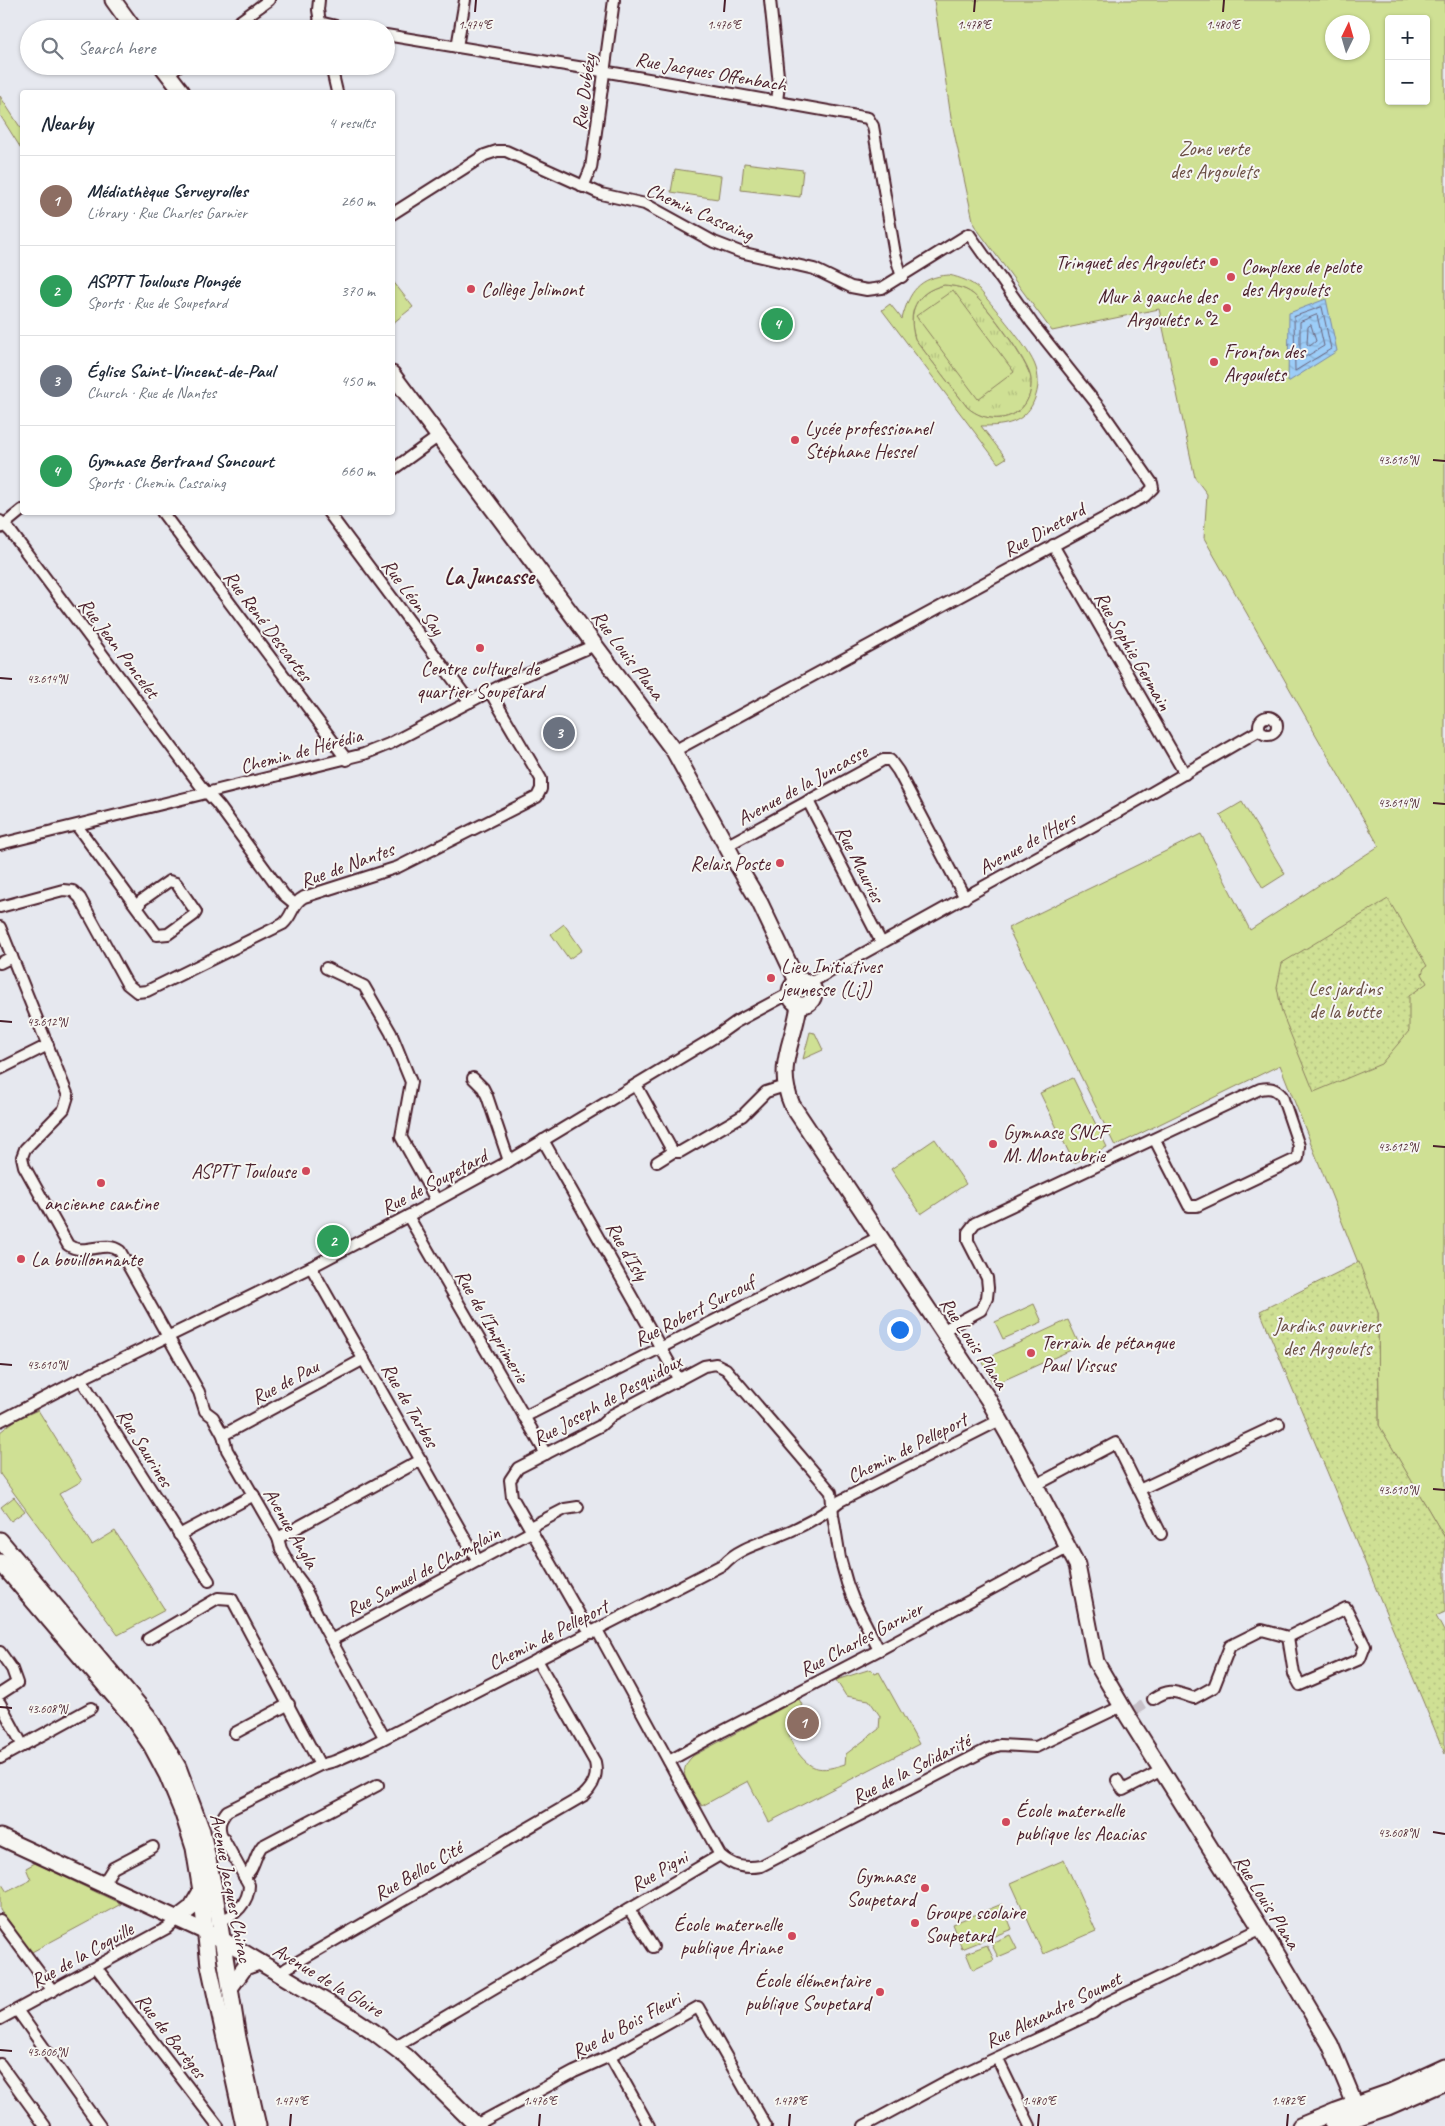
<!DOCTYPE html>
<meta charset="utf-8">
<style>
:root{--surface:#fff;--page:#f2f2f3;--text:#1f2937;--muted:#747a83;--line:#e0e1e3;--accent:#d1495b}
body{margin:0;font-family:Caveat,sans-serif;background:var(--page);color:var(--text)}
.controls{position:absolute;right:15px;top:15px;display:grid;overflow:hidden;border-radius:5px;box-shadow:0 1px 4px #0004}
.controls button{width:45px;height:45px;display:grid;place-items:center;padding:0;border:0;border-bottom:1px solid var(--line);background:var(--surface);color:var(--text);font:25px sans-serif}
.compass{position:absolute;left:1325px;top:15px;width:45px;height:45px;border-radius:50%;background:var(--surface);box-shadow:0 1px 4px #0004;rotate:5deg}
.you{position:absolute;left:899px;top:1329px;width:18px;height:18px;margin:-12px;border:4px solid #fff;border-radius:50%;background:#1a73e8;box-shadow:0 0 0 8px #1a73e833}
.badge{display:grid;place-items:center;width:32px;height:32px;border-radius:50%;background:var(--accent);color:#fff;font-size:16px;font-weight:700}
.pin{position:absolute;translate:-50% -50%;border:2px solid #fff;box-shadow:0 1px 5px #0006}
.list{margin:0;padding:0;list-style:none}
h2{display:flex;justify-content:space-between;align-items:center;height:65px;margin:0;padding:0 20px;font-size:21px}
h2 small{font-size:16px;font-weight:400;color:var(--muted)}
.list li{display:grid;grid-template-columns:32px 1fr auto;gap:15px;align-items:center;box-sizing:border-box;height:90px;padding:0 20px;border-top:1px solid var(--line)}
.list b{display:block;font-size:19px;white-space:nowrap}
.list p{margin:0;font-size:16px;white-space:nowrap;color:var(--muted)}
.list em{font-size:16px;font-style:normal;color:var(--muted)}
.icon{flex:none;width:28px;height:28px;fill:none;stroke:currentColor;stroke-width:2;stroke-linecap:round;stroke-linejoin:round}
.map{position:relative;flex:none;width:1445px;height:2126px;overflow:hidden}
.search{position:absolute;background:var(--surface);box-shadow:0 1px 4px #0004;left:20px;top:20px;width:375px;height:55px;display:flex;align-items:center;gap:12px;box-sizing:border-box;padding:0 18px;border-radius:28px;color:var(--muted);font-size:19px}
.panel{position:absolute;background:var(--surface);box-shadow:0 1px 4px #0004;left:20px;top:90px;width:375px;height:425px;border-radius:5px}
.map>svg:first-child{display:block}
.grass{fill:url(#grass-tufts);stroke:#8c8060}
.park{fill:#cfe094;stroke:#8c8060;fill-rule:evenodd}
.garden{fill:url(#garden-dots);stroke:#8c8060}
.water{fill:url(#water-waves);stroke:#7b87a6}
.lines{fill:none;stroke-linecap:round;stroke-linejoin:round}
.shore{stroke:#6b657d;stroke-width:1}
.street-tunnel{stroke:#c7c0c8;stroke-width:10;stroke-dasharray:10 5;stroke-linecap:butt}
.street-casing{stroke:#4a1f2b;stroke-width:14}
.secondary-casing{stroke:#4a1f2b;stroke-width:19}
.street{stroke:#f6f6f2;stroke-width:10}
.secondary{stroke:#f6f6f2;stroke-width:15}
.ticks{fill:none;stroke:#4a1f2b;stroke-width:2}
.poi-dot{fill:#d1495b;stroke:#f6f6f2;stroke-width:2}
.labels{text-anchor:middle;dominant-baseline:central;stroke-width:4;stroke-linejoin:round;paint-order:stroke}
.street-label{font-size:20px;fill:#4a1f2b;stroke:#f6f6f2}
.park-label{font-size:20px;fill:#6b4f45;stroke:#f6f6f2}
.poi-label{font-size:20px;fill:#4a1f2b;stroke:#f6f6f2;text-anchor:start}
.quarter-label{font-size:22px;font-weight:bold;fill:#4a1f2b;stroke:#f6f6f2}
.ticks-label{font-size:12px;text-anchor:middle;fill:#4a1f2b;stroke:#f6f6f2;stroke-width:4;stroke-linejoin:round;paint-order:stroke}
</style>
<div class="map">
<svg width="1445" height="2126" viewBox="0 0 1445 2126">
<defs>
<pattern id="grass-tufts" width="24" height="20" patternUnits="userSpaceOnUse" patternTransform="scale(1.25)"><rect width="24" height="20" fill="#cfe094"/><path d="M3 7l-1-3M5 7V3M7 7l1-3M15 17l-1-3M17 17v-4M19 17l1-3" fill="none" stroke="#b3c080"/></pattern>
<pattern id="garden-dots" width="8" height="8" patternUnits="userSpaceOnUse" patternTransform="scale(1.25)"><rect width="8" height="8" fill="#cfe094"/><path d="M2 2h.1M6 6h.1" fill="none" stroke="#b3c080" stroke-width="1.8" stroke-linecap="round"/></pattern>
<pattern id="water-waves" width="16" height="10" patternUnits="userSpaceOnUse" patternTransform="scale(1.25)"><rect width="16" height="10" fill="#9ccdf8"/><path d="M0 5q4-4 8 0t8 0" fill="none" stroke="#88b0d5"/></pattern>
</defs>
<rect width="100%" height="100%" fill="#e6e8ef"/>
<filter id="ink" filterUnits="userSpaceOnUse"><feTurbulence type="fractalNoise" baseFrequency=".02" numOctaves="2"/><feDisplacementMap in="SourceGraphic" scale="10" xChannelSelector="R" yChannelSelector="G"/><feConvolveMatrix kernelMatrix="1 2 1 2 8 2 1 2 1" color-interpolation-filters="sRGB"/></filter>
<g filter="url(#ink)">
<g class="grass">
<path d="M944 285C954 286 964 287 973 294 986 304 1029 363 1031 379 1034 417 993 430 967 407L915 339C907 312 915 292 944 285Z"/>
<path d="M810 1032 815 1033 823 1050 803 1059Z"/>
</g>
<g class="park">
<path d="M934 0H1445V1538L1379 1426 1378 1313 1280 1065 1115 1146 1008 928 1201 834 1250 930 1379 846 1204 538 1207 494 1195 478 1159 309 1052 331 974 225 951 118ZM1389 19H1426V101H1389ZM1332 22H1362V52H1332Z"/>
<path d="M0 96 22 130V150L0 115Z"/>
<path d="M744 163 803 170 800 197 741 190Z"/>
<path d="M675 169 721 176 718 199 671 192Z"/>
<path d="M949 275C961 278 970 281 979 289 993 307 1030 348 1036 368 1040 381 1038 393 1032 405 1021 425 1001 426 981 426L1006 458 998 463 882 310 890 304 902 319C909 292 919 277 949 275ZM944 285C954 286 964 287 973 294 986 304 1030 363 1031 379 1034 417 993 430 967 407L915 339C907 312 915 292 944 285Z"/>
<path d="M392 280 413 307 393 323H392Z"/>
<path d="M953 290 1014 372 978 399 916 316Z"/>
<path d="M1242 802 1285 874 1263 888 1220 815Z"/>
<path d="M564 924 582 950 569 959 551 934Z"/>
<path d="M1073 1078 1107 1147 1074 1163 1040 1093Z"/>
<path d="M935 1139 966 1184 921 1214 891 1169Z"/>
<path d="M1034 1304 1042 1322 1003 1339 995 1322Z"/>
<path d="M1068 1320 1080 1346 993 1385 982 1360Z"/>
<path d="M38 1410 82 1481 59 1494 92 1545 115 1531 165 1610 118 1635 0 1474V1432L17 1419Z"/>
<path d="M14 1497 25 1511 11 1521 1 1507Z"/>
<path d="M871 1669 874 1674 879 1672 919 1744 769 1822 748 1781 702 1806C691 1788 674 1773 693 1756L799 1699 802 1705C798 1710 792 1716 789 1721 783 1735 801 1762 814 1767 824 1771 835 1767 845 1764L846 1754 879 1729 880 1716 869 1700 846 1696 836 1680Z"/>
<path d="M1064 1860 1096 1931 1043 1954 1011 1883Z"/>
<path d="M35 1863 121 1904 30 1953 0 1910V1881L7 1892 31 1880 26 1868Z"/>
<path d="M1002 1904 1012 1929 962 1949 952 1924Z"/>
<path d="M1010 1935 1017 1949 998 1957 991 1943Z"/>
<path d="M987 1945 994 1960 973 1970 966 1953Z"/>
</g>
<g class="garden">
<path d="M1388 899 1427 966 1424 968 1422 974 1427 983 1409 996V1031L1381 1064 1314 1092 1282 1013 1277 987 1282 963Z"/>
<path d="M1359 1262 1378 1313 1379 1425 1445 1538V1612L1436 1616 1445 1633V1754L1260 1311Z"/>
</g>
<path class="water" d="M1326 299 1337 351 1288 382 1289 313Z"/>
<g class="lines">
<g class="shore">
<path d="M1322 307 1331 349 1295 371 1294 317Z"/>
<path d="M1317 315 1324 346 1302 359 1300 357V322Z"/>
<path d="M1311 325 1316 341 1310 346 1307 344 1308 327Z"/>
</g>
<path class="street-tunnel" d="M1135 1710 1153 1699"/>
<g class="street-casing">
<g id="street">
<path d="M319 0 318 10 321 28"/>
<path d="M770 0 779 85 777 101"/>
<path d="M319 22 349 29"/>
<path d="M229 29 269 0"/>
<path d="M386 35 620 74 868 118 873 126 895 254 902 277"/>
<path d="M457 47 465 0"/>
<path d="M331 66 337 92"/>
<path d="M168 74 178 66"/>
<path d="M583 187 591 168 614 0"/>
<path d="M392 214 485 155 497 151H506L601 194 645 204 714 242 740 252 814 269 851 287 867 290 882 288 969 234 1032 323 1099 407 1152 483 1153 488 1145 496 674 751"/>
<path d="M392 470 439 436"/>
<path d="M162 512 347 760"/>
<path d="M328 512 470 702"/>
<path d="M0 521 11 532 200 785 219 806 284 895 295 904"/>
<path d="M0 528 22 510"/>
<path d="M1053 545 1185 774"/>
<circle cx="1268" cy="726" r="9"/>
<path d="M808 801 881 942"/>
<path d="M77 826 157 935 168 934 194 915 196 912 176 883 169 881 141 901 138 908"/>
<path d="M0 844 364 754 389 744 502 685 595 645"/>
<path d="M726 846 876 764 883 760H890L898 771 965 898"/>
<path d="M0 907 63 890 73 891 80 898 127 984 137 992 147 991 283 924C293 916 292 903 304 897L398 867 537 797 541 789V779L490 692"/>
<path d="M0 927 68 1096 64 1109 25 1149 22 1157 24 1166 68 1245C84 1257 105 1239 120 1251L199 1392 205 1411 213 1417 223 1435 227 1450 278 1538 281 1549 293 1571 302 1583 325 1629 384 1737"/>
<path d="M0 963 12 957"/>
<path d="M326 968 364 986 391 1033 411 1082 401 1137 436 1200"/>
<path d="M810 983 1111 816 1260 730"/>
<path d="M0 1069 48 1045"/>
<path d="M473 1078 483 1088 487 1096 509 1161"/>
<path d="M636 1085 673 1152"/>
<path d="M543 1140 679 1380"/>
<path d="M657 1162 673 1152H680L742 1116 766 1092 785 1086"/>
<path d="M408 1216 546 1454"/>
<path d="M311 1267 478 1561"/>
<path d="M942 1331 981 1310 987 1298 988 1288 987 1278 968 1241V1232L975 1223 1260 1089C1270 1087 1275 1088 1282 1096L1299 1146 1298 1158 1197 1206H1189L1155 1140"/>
<path d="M81 1379 209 1581"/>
<path d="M524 1417 879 1237"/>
<path d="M0 1421 81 1379 311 1267 408 1216 509 1161 715 1037 736 1022 790 993"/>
<path d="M223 1435 364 1359"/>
<path d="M1036 1485 1116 1443 1161 1534"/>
<path d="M1139 1490 1279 1424"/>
<path d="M179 1535 254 1495"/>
<path d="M278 1538 421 1460"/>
<path d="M597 1630 720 1855C733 1866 744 1869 761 1866L988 1749 1000 1745 1036 1747 1122 1706"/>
<path d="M593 1633 586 1626 512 1497 510 1480 518 1468 600 1426 612 1415 704 1366 716 1364 726 1369 831 1492 833 1515 840 1558 847 1583 853 1599 879 1650"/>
<path d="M148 1639 218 1598 232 1599 320 1765"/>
<path d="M331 1640 531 1532 532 1526 565 1509 578 1507"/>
<path d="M0 1652 12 1669 17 1683 0 1694"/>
<path d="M1153 1699C1171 1687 1175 1692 1194 1698L1214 1687 1230 1646 1262 1630 1288 1637 1346 1608 1365 1646 1360 1659 1300 1685 1294 1674 1288 1637"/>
<path d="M0 1703 23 1746"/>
<path d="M235 1733 289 1704"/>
<path d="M0 1758 91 1708"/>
<path d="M669 1761 723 1731 879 1650 1069 1547"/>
<path d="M1117 1780 1123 1790 1162 1770"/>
<path d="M244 1877C255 1869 254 1856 262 1846L378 1785"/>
<path d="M103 1884 113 1868 153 1847"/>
<path d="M629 1909 653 1947"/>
<path d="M0 1920 53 1991"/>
<path d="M218 1921C235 1917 249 1902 249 1885L221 1834C218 1824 221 1819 227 1811L320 1765 335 1761 367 1747 724 1564C737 1549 760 1543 778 1536 799 1528 823 1515 840 1501L1000 1420"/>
<path d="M96 1967 218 2126"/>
<path d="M280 1974 287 1968 583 1796C594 1786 598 1776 595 1762L537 1660"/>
<path d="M17 2010 100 2126"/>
<path d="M0 2019 167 1928 178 1918"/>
<path d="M394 2047 720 1855"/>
<path d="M610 2056 649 2126"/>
<path d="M997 2058 1030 2126"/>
<path d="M0 2064 45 2126"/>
<path d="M474 2126 574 2072 610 2056 698 2007 766 2126"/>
<path d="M864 2126 949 2080 1093 2013 1104 2004 1260 1929"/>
</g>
</g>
<g class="secondary-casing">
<g id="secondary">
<path d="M113 0 134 29"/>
<path d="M162 66 182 92"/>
<path d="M392 374 674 751 732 856 760 903 797 981"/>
<circle cx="802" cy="993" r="12"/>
<path d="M799 1005C794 1043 775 1065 792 1105L988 1399 1016 1448 1077 1565 1096 1662 1127 1715 1278 1956 1330 2044 1360 2116"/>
<path d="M0 1540 148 1716 178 1767 202 1831 214 1888 238 2038 258 2126"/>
<path d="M0 1562 131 1716 151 1745 167 1775 183 1814 194 1848 201 1891 209 1965 244 2126"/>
<path d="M0 1837 221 1939 350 2016 374 2032 407 2057 477 2126"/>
<path d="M178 1918 191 1908 201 1891"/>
<path d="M230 1988 245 1967 259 1962"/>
<path d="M1300 2126 1336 2111 1390 2092 1445 2067"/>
<path d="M1333 2126 1388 2107 1445 2082"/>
</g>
</g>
<use href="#street" class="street"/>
<use href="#secondary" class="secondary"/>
</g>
</g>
<path class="ticks" d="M475 12 476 0M724 12 725 0M974 12 975 0M1223 12 1224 0M1433 460 1445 461M0 678 12 679M1433 803 1445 804M0 1021 12 1022M1433 1146 1445 1147M0 1364 12 1365M1433 1489 1445 1490M0 1707 12 1708M1433 1832 1445 1834M0 2050 12 2051M290 2126 291 2114M539 2126 540 2114M789 2126 790 2114M1038 2126 1039 2114M1287 2126 1288 2114"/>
<g class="poi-dot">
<circle cx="1214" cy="262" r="5"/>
<circle cx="1231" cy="277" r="5"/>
<circle cx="471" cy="289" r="5"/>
<circle cx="1227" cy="308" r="5"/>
<circle cx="1214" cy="362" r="5"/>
<circle cx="795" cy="440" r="5"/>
<circle cx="480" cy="648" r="5"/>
<circle cx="780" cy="863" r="5"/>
<circle cx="771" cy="978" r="5"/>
<circle cx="993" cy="1144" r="5"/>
<circle cx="306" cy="1171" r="5"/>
<circle cx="101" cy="1183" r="5"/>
<circle cx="21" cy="1259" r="5"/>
<circle cx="1031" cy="1353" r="5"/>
<circle cx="1006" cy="1822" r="5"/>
<circle cx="925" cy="1888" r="5"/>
<circle cx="915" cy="1923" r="5"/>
<circle cx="792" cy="1936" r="5"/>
<circle cx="880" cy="1992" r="5"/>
</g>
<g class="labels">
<g class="street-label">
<text transform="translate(711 72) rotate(10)">Rue Jacques Offenbach</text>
<text transform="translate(584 92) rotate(-82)">Rue Dubézy</text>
<text transform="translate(700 212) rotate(24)">Chemin Cassaing</text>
<text transform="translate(1044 530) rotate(-29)">Rue Dinetard</text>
<text transform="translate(413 597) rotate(53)">Rue Léon Say</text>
<text transform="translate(268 626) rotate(53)">Rue René Descartes</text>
<text transform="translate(119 648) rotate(53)">Rue Jean Poncelet</text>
<text transform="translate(1133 651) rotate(60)">Rue Sophie Germain</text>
<text transform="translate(628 655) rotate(53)">Rue Louis Plana</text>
<text transform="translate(301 751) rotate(-15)">Chemin de Hérédia</text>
<text transform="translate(802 785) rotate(-29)">Avenue de la Juncasse</text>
<text transform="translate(1027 843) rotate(-29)">Avenue de l'Hers</text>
<text transform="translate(860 864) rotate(63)">Rue Mauries</text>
<text transform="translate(347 865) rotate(-20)">Rue de Nantes</text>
<text transform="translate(434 1182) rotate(-28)">Rue de Soupetard</text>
<text transform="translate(627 1251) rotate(60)">Rue d'Isly</text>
<text transform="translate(694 1311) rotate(-27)">Rue Robert Surcouf</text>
<text transform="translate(492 1326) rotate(60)">Rue de l'Imprimerie</text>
<text transform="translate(974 1343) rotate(56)">Rue Louis Plana</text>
<text transform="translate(285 1382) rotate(-28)">Rue de Pau</text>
<text transform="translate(607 1400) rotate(-29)">Rue Joseph de Pesquidoux</text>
<text transform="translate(410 1405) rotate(60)">Rue de Tarbes</text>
<text transform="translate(145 1448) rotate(58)">Rue Saurines</text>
<text transform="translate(907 1448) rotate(-27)">Chemin de Pelleport</text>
<text transform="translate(291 1528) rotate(60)">Avenue Angla</text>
<text transform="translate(423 1571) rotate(-28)">Rue Samuel de Champlain</text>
<text transform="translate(548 1635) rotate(-27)">Chemin de Pelleport</text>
<text transform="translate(861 1639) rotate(-28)">Rue Charles Garnier</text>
<text transform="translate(911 1769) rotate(-27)">Rue de la Solidarité</text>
<text transform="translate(418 1871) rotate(-30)">Rue Belloc Cité</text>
<text transform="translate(659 1871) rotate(-30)">Rue Pigni</text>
<text transform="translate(231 1888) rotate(79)">Avenue Jacques Chirac</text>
<text transform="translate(1267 1902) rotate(58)">Rue Louis Plana</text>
<text transform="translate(82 1955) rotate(-29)">Rue de la Coquille</text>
<text transform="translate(328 1980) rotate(31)">Avenue de la Gloire</text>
<text transform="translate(1053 2010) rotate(-26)">Rue Alexandre Soumet</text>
<text transform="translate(626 2025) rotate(-28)">Rue du Bois Fleuri</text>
<text transform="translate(171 2036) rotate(52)">Rue de Barèges</text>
</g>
<g class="park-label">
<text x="1214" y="148">Zone verte<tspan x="1214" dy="23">des Argoulets</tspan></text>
<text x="1345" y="988">Les jardins<tspan x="1345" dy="23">de la butte</tspan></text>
<text x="1327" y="1325">Jardins ouvriers<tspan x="1327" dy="23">des Argoulets</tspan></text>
</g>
<g class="poi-label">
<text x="1204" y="262" text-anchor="end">Trinquet des Argoulets</text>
<text x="1241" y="266">Complexe de pelote<tspan x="1241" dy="23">des Argoulets</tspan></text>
<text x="481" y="289">Collège Jolimont</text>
<text x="1217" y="296" text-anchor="end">Mur à gauche des<tspan x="1217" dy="23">Argoulets n°2</tspan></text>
<text x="1224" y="351">Fronton des<tspan x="1224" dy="23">Argoulets</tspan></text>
<text x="805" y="428">Lycée professionnel<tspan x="805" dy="23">Stéphane Hessel</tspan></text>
<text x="480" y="668" text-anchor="middle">Centre culturel de<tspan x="480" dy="23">quartier Soupetard</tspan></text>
<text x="770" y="863" text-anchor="end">Relais Poste</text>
<text x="781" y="966">Lieu Initiatives<tspan x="781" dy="23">jeunesse (LiJ)</tspan></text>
<text x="1003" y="1132">Gymnase SNCF<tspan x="1003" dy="23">M. Montaubrie</tspan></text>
<text x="296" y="1171" text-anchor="end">ASPTT Toulouse</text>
<text x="101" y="1203" text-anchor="middle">ancienne cantine</text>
<text x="31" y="1259">La bouillonnante</text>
<text x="1041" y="1342">Terrain de pétanque<tspan x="1041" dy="23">Paul Vissus</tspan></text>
<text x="1016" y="1810">École maternelle<tspan x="1016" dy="23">publique les Acacias</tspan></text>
<text x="915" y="1876" text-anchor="end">Gymnase<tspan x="915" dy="23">Soupetard</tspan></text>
<text x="925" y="1912">Groupe scolaire<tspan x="925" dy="23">Soupetard</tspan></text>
<text x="782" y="1924" text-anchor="end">École maternelle<tspan x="782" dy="23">publique Ariane</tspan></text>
<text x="870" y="1980" text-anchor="end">École élémentaire<tspan x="870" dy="23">publique Soupetard</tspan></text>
</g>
<g class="quarter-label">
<text x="489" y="577">La Juncasse</text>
</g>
</g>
<g class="ticks-label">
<text x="475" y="29">1.474°E</text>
<text x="724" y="29">1.476°E</text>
<text x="974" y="29">1.478°E</text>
<text x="1223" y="29">1.480°E</text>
<text x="1398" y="464">43.616°N</text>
<text x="47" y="683">43.614°N</text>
<text x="1398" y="807">43.614°N</text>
<text x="47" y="1026">43.612°N</text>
<text x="1398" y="1151">43.612°N</text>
<text x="47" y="1369">43.610°N</text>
<text x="1398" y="1494">43.610°N</text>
<text x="47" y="1713">43.608°N</text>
<text x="1398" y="1837">43.608°N</text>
<text x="47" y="2056">43.606°N</text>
<text x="291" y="2105">1.474°E</text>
<text x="540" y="2105">1.476°E</text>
<text x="790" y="2105">1.478°E</text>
<text x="1039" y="2105">1.480°E</text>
<text x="1288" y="2105">1.482°E</text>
</g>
</svg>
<div class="controls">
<button>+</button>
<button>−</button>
</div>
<svg class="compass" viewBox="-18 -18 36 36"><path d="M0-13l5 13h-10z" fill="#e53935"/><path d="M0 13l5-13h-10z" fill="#747a83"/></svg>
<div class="you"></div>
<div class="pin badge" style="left:803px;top:1723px;background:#8d6e63">1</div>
<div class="pin badge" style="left:333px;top:1241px;background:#2e9e5b">2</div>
<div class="pin badge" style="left:559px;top:733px;background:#6b7280">3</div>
<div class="pin badge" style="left:777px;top:324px;background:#2e9e5b">4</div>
<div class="search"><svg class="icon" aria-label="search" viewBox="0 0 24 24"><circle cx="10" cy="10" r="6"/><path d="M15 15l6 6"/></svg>Search here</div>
<section class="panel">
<h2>Nearby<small>4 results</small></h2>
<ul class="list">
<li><span class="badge" style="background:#8d6e63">1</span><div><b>Médiathèque Serveyrolles</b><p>Library · Rue Charles Garnier</p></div><em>260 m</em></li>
<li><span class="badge" style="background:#2e9e5b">2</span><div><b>ASPTT Toulouse Plongée</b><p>Sports · Rue de Soupetard</p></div><em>370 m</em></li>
<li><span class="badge" style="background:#6b7280">3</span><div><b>Église Saint-Vincent-de-Paul</b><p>Church · Rue de Nantes</p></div><em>450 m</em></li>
<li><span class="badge" style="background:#2e9e5b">4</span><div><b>Gymnase Bertrand Soncourt</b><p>Sports · Chemin Cassaing</p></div><em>660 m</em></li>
</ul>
</section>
</div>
